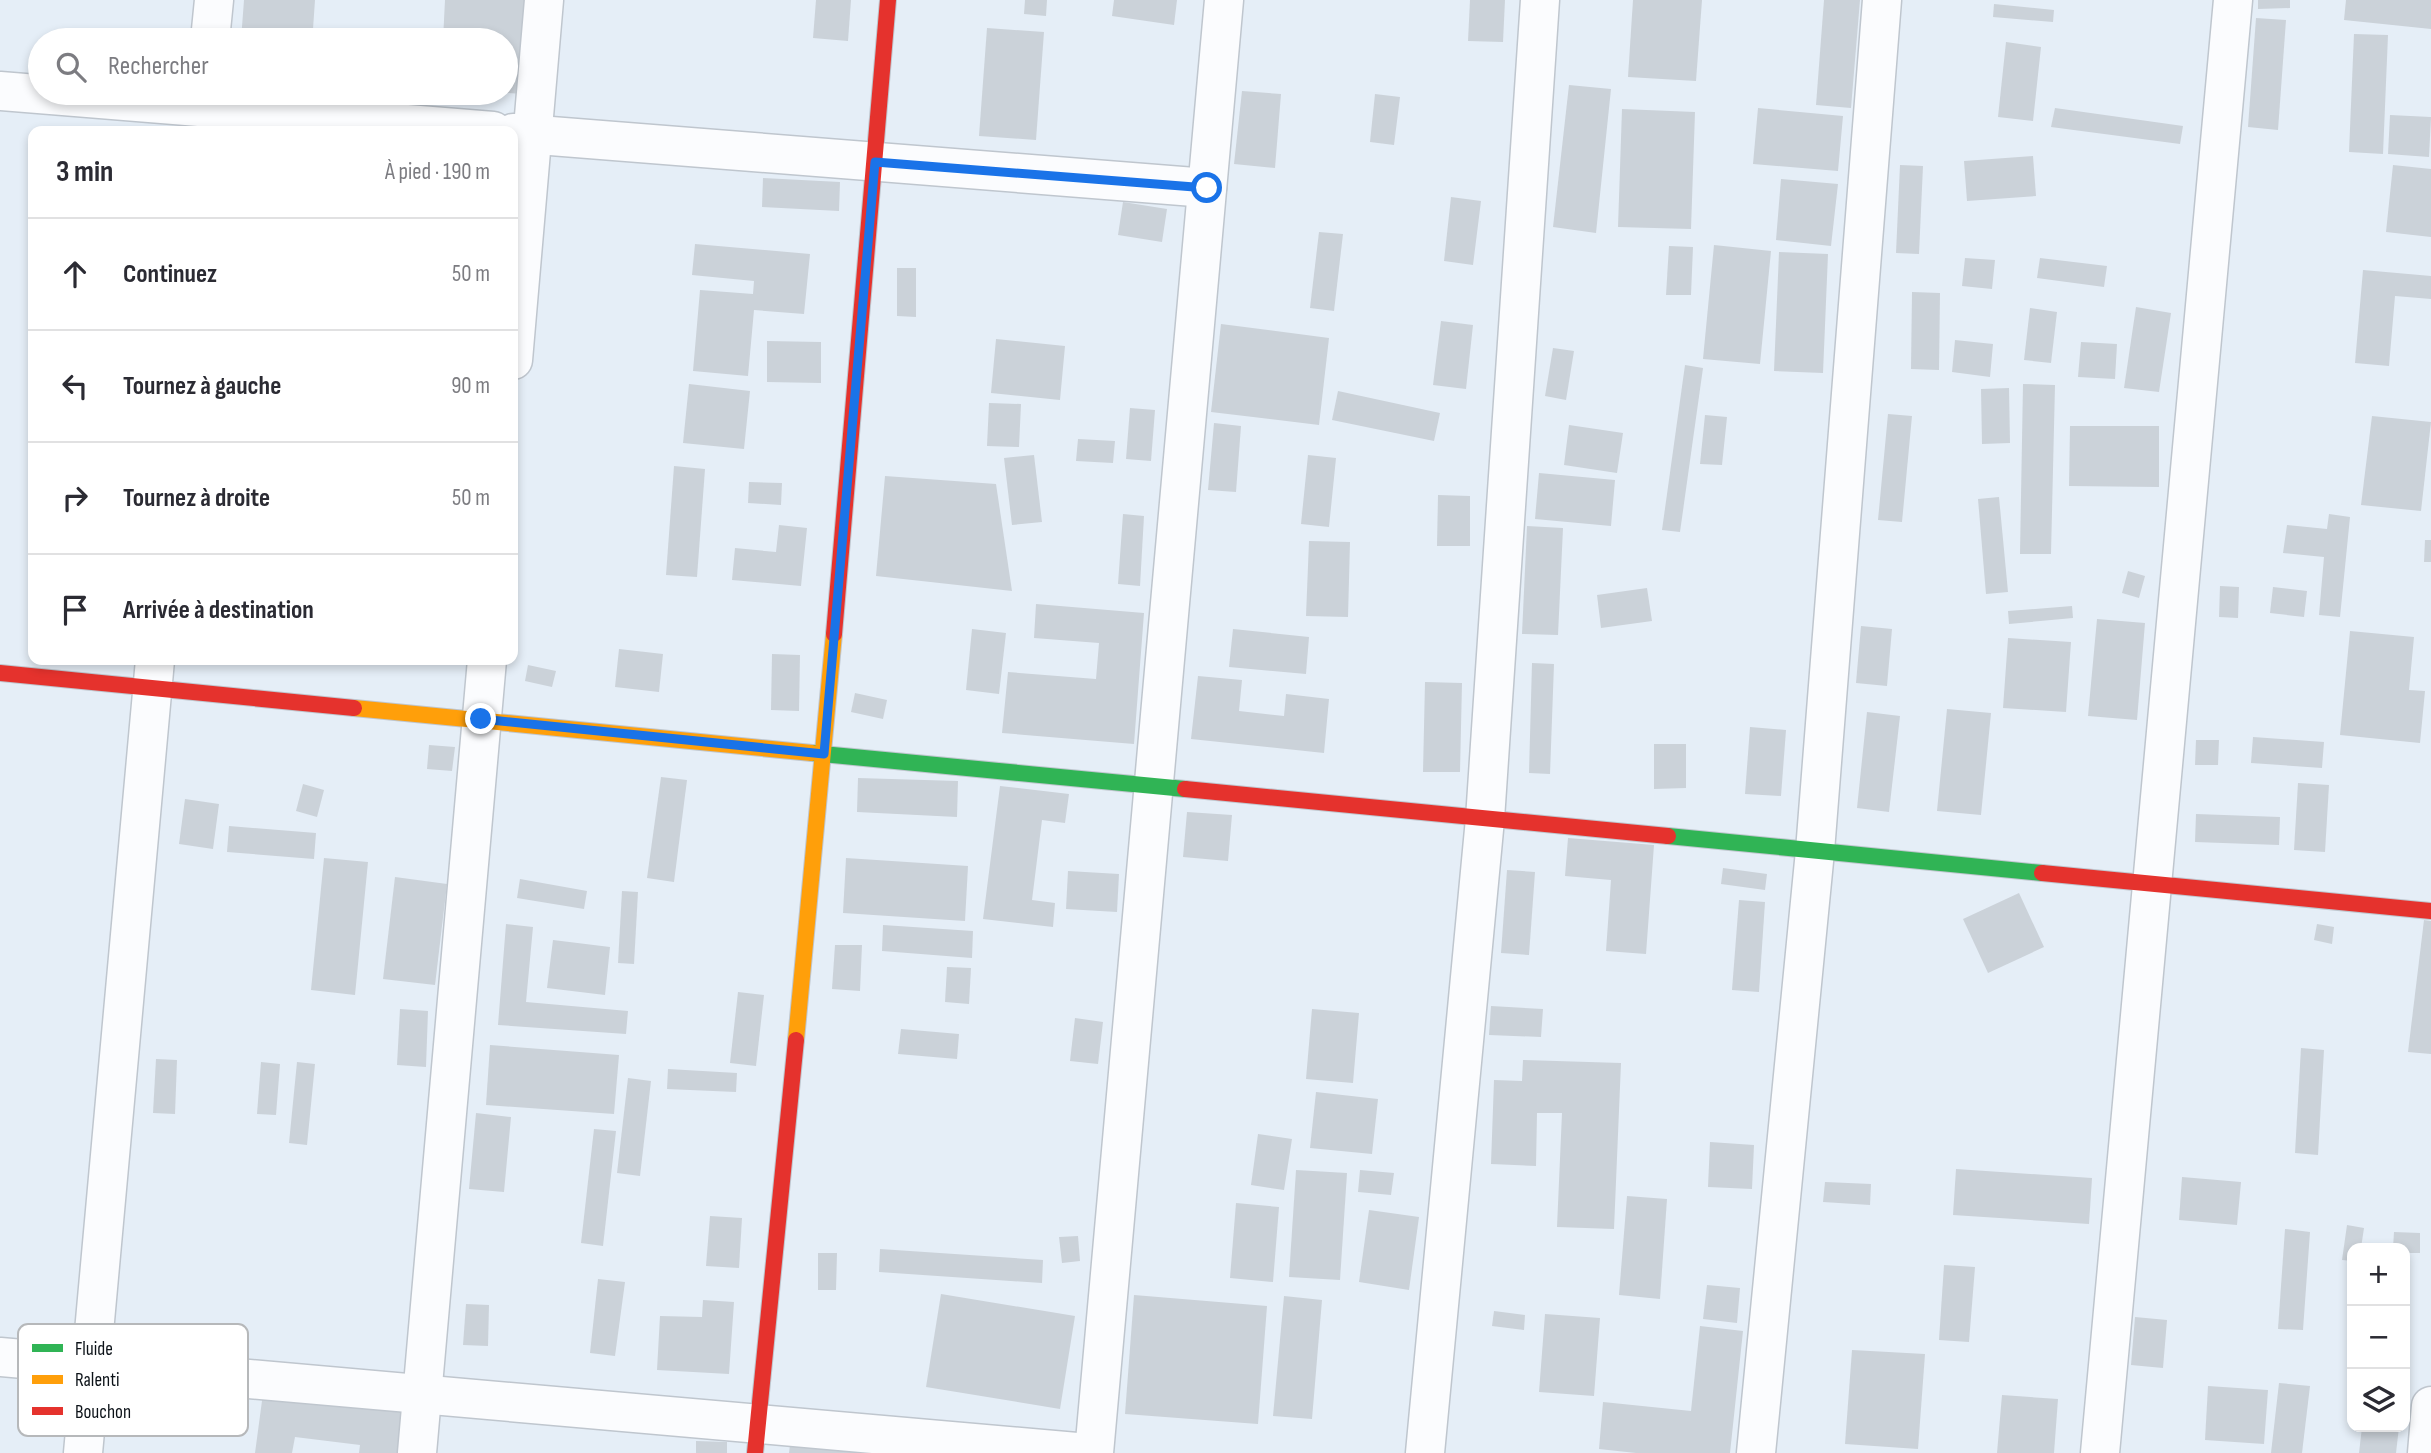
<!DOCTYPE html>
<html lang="fr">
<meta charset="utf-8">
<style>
:root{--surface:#fff;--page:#f2f2f3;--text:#2b2b33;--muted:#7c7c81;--line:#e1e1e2}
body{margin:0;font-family:"Sofia Sans Condensed",sans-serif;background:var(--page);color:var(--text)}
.controls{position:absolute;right:21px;bottom:21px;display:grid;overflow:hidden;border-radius:14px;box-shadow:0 4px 10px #0003}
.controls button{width:63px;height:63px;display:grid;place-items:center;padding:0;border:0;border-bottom:2px solid var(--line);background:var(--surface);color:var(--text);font:35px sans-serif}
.stop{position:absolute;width:21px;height:21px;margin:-16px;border:5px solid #1a73e8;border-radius:50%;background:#fff}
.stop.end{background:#1a73e8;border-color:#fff;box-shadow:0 2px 7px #0008}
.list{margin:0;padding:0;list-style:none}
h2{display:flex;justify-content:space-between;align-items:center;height:91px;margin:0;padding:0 28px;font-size:30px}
h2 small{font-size:23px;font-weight:400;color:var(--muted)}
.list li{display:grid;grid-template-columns:46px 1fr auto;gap:21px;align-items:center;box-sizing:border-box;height:112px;padding:0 28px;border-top:2px solid var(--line)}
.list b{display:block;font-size:26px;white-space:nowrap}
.list em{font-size:23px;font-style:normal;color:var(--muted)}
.icon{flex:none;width:38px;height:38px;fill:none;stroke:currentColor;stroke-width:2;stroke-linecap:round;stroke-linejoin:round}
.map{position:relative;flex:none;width:2431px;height:1453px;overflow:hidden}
.search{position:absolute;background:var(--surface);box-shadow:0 4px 10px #0003;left:28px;top:28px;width:490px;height:77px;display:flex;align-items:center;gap:18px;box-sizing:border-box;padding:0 24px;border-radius:38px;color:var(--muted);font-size:26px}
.panel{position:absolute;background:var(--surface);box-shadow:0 4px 10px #0003;left:28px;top:126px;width:490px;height:539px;border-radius:14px}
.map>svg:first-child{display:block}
.building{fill:#cbd2d9}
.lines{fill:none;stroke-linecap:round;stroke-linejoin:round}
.street-casing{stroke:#bfc6ce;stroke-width:41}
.fast-casing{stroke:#bfc6ce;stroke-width:18}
.slow-casing{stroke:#bfc6ce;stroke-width:18}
.jam-casing{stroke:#bfc6ce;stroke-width:18}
.street{stroke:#fbfcfe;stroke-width:38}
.fast{stroke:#30b455;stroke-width:16}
.slow{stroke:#ff9f0a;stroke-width:16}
.jam{stroke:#e5322d;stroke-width:16}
.route{stroke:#1a73e8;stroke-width:9}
.key{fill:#fff;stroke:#b6b8ba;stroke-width:2}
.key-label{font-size:19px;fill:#0c1218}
</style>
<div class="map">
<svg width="2431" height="1453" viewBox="0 0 2431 1453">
<rect width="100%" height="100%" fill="#e5eef7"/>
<g class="building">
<path d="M244 0H315L313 29 360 32 359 40H241Z"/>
<path d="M445 0H530L523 94 506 93V40H443Z"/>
<path d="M816 0H851L848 41 813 38Z"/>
<path d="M1025 0H1047L1046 16 1024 14Z"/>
<path d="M1114 0H1177L1174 25 1112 16Z"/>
<path d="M1470 0H1505L1503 42 1468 41Z"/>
<path d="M1633 0H1702L1696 81 1628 77Z"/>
<path d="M1824 0H1860L1851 108 1816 105Z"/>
<path d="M2258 0H2290V8L2258 9Z"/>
<path d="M2346 0H2431V29L2344 20Z"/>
<path d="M1994 4 2054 10 2053 22 1993 17Z"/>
<path d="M2256 18 2286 20 2278 130 2248 127Z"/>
<path d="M987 28 1044 32 1036 140 979 136Z"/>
<path d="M2354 34 2388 35 2383 154 2349 152Z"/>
<path d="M369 35 404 37V40H368Z"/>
<path d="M2006 42 2041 47 2033 121 1998 117Z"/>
<path d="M1569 85 1611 89 1596 233 1553 227Z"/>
<path d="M1242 91 1281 94 1275 168 1234 164Z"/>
<path d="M1375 94 1400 97 1394 145 1370 142Z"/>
<path d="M1758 108 1843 116 1838 171 1753 164Z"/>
<path d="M2055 108 2183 126 2180 144 2051 127Z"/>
<path d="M1622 109 1695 112 1691 229 1618 227Z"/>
<path d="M2390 115 2431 117 2429 157 2388 154Z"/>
<path d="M2033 156 2036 196 1967 201 1964 161Z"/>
<path d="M1900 165 1923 166 1919 254 1896 253Z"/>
<path d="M2393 165 2431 169V237L2386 232Z"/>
<path d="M763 178 840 182 839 211 762 207Z"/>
<path d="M1781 179 1838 184 1831 246 1776 240Z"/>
<path d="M1451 197 1481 201 1473 265 1444 261Z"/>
<path d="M1123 202 1167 209 1162 242 1118 235Z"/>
<path d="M1319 232 1343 234 1334 311 1310 308Z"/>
<path d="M695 244 810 254 804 314 754 310 748 376 693 371 700 290 753 294 754 281 692 275Z"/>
<path d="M1714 245 1771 251 1760 364 1703 359Z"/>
<path d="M1669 246 1693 247 1691 295H1666Z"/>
<path d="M1779 252 1828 254 1823 373 1774 371Z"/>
<path d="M1965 258 1995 260 1992 289 1962 286Z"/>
<path d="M2040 258 2107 266 2104 287 2037 278Z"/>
<path d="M897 268H916V317L897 316Z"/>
<path d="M2363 270 2431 276V299L2395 296 2389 366 2355 363Z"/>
<path d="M1912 292 1940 293 1939 370 1911 369Z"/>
<path d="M2136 307 2171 313 2159 392 2124 388Z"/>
<path d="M2030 308 2057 312 2051 363 2024 360Z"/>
<path d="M1441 321 1473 325 1466 389 1433 385Z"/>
<path d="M1221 324 1329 338 1319 425 1211 412Z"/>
<path d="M996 339 1065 346 1060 400 991 393Z"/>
<path d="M1955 340 1993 344 1990 377 1952 372Z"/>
<path d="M767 341 821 342V383L767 382Z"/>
<path d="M2081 342 2117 344 2115 379 2078 377Z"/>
<path d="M1553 348 1574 351 1566 400 1545 396Z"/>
<path d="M1685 365 1703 368 1680 532 1662 530Z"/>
<path d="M689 384 750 391 744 449 683 443Z"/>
<path d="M2023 384 2055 385 2051 554H2020Z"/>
<path d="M2009 388 2010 443 1982 444 1981 389Z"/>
<path d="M1338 391 1440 413 1434 441 1332 420Z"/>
<path d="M989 403 1021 404 1019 447 987 446Z"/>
<path d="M1130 408 1155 410 1151 461 1126 459Z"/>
<path d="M1888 414 1912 416 1902 522 1878 520Z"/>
<path d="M1705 415 1727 417 1722 465 1700 464Z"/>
<path d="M2372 416 2431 422 2421 511 2361 505Z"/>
<path d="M1214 423 1241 426 1236 492 1208 490Z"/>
<path d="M1569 425 1623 433 1617 473 1564 465Z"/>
<path d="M2070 426H2159V487L2069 486Z"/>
<path d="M1078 439 1115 441 1113 463 1076 461Z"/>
<path d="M1034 455 1042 522 1012 525 1004 458Z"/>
<path d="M1308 455 1336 458 1329 527 1301 524Z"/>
<path d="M674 466 705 469 697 577 666 575Z"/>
<path d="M1539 473 1615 480 1611 526 1535 519Z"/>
<path d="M885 476 996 484 1012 591 876 576Z"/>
<path d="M749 482 782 483 781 505 748 503Z"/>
<path d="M1438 495 1470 496V546H1437Z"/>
<path d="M1999 497 2008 592 1986 594 1978 499Z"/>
<path d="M1123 514 1144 516 1140 586 1118 584Z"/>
<path d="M2329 514 2350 517 2340 617 2319 615 2324 557 2283 553 2287 525 2327 529Z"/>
<path d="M779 525 807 528 801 586 732 580 735 548 776 552Z"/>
<path d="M1527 526 1563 528 1558 635 1522 634Z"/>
<path d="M2425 540H2431V562H2424Z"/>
<path d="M1309 541 1350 542 1348 617 1306 616Z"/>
<path d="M2128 571 2145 576 2139 598 2122 593Z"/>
<path d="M2220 586 2239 587 2238 618 2219 617Z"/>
<path d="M2273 587 2307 591 2304 617 2270 613Z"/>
<path d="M1647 588 1652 621 1601 628 1597 595Z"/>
<path d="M1036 604 1144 613 1134 744 1002 733 1008 672 1096 679 1099 643 1034 638Z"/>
<path d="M2072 606 2073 618 2009 624 2008 611Z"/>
<path d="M2097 619 2145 623 2137 720 2088 716Z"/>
<path d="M1861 626 1892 629 1887 686 1856 683Z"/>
<path d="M972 629 1006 633 999 694 966 690Z"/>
<path d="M1233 629 1309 637 1306 674 1229 667Z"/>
<path d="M2350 631 2414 637 2409 690 2425 691 2420 743 2340 735Z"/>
<path d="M2008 638 2071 642 2066 712 2003 708Z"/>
<path d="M619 649 663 654 659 692 615 687Z"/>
<path d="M772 654 800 655 799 711 771 710Z"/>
<path d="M336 660H363V664Z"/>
<path d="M1532 663 1554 664 1550 774 1529 773Z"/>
<path d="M528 665 556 671 552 687 525 681Z"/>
<path d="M1198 676 1242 680 1239 711 1284 716 1286 694 1329 699 1324 753 1191 739Z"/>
<path d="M1425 682 1462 683 1460 772H1423Z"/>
<path d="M855 693 887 700 883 719 851 712Z"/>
<path d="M1947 709 1991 713 1981 815 1937 811Z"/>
<path d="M1867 712 1900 716 1889 812 1857 808Z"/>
<path d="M1750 727 1786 730 1781 796 1745 794Z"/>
<path d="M2253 737 2324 742 2322 768 2251 763Z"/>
<path d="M2196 740H2219L2218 765H2195Z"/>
<path d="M1654 744H1686V788L1654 789Z"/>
<path d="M429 745 455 747 452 771 427 769Z"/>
<path d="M661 777 687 780 674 882 647 878Z"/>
<path d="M858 778 958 781 957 817 857 812Z"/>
<path d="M2298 783 2329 785 2325 852 2294 850Z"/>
<path d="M303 784 324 790 317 817 296 811Z"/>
<path d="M1000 786 1069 794 1065 823 1042 820 1032 900 1055 903 1053 927 983 919Z"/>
<path d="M185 799 219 804 213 849 179 844Z"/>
<path d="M1187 812 1232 815 1228 861 1183 857Z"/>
<path d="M2196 814 2280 817 2279 845 2195 842Z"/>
<path d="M229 826 316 833 314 859 227 852Z"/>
<path d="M1568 838 1654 845 1646 954 1606 951 1611 880 1565 876Z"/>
<path d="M324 858 368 862 355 995 311 990Z"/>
<path d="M846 858 968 866 965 921 843 913Z"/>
<path d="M1723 868 1767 874 1765 890 1721 884Z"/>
<path d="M1507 870 1535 872 1529 955 1501 953Z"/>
<path d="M1068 871 1119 874 1117 912 1066 909Z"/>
<path d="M395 877 447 884 435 985 383 979Z"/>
<path d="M520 879 587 891 584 909 517 898Z"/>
<path d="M622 891 638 892 634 964 618 963Z"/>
<path d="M2019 893 2044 947 1988 973 1963 919Z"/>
<path d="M1739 900 1765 902 1759 992 1732 990Z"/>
<path d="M2424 920 2431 921V1054L2408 1052Z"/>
<path d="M506 924 533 927 526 1002 628 1011 626 1034 498 1025Z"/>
<path d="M2317 924 2334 927 2332 944 2314 940Z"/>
<path d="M883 925 973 931 972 958 882 951Z"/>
<path d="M553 940 610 947 605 995 547 988Z"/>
<path d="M835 945H862L860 991 832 989Z"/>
<path d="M947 967 971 968 969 1004 945 1002Z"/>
<path d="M738 992 764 995 756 1066 730 1063Z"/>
<path d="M1491 1006 1543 1009 1541 1037 1489 1035Z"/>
<path d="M400 1009 428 1011 426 1067 397 1065Z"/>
<path d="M1312 1009 1359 1013 1353 1083 1306 1079Z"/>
<path d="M1075 1018 1103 1022 1098 1064 1070 1061Z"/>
<path d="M901 1029 959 1034 957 1059 898 1054Z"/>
<path d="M490 1045 619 1055 614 1114 486 1105Z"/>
<path d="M2301 1048 2324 1050 2318 1155 2295 1153Z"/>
<path d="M156 1059 177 1060 175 1114 153 1113Z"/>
<path d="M1523 1060 1621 1063 1614 1229 1557 1227 1562 1113H1537L1536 1166 1491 1164 1494 1080 1522 1081Z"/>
<path d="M261 1062 280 1064 276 1115 257 1114Z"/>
<path d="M297 1062 315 1064 307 1145 289 1143Z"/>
<path d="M668 1069 737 1073 736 1092 667 1089Z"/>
<path d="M628 1078 651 1081 640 1176 617 1173Z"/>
<path d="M1316 1092 1378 1099 1372 1154 1310 1148Z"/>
<path d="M476 1113 511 1117 504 1192 469 1189Z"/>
<path d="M594 1129 616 1131 603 1246 581 1243Z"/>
<path d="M1258 1134 1292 1139 1284 1190 1251 1185Z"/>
<path d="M1710 1142 1754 1145 1752 1189 1708 1187Z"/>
<path d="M1956 1169 2092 1178 2089 1224 1953 1215Z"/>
<path d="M1296 1170 1347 1173 1340 1280 1289 1277Z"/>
<path d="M1360 1170 1394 1173 1391 1195 1358 1192Z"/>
<path d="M2182 1177 2241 1182 2237 1225 2179 1220Z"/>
<path d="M1825 1182 1871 1184 1870 1205 1823 1202Z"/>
<path d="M1627 1196 1667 1199 1660 1299 1619 1295Z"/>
<path d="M1236 1203 1279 1207 1273 1282 1230 1278Z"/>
<path d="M1369 1210 1419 1217 1409 1290 1359 1282Z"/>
<path d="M710 1216 742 1218 739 1268 706 1266Z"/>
<path d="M2347 1225 2364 1228 2361 1248H2352V1261L2342 1260Z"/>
<path d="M2285 1229 2310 1232 2303 1330 2278 1329Z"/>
<path d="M2394 1232 2420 1233V1253H2405V1248H2393Z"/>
<path d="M1078 1236 1080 1261 1062 1263 1059 1237Z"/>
<path d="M880 1249 1043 1260 1042 1283 879 1272Z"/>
<path d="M818 1253H837L836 1290H818Z"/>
<path d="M1944 1265 1975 1267 1969 1342 1939 1340Z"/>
<path d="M598 1279 625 1282 615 1356 590 1353Z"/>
<path d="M1707 1285 1740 1288 1737 1323 1703 1319Z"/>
<path d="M941 1294 1075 1316 1060 1409 926 1387Z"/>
<path d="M1134 1295 1267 1306 1258 1424 1125 1414Z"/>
<path d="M1284 1296 1322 1300 1312 1419 1273 1416Z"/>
<path d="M703 1300 734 1302 729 1374 657 1370 660 1316 702 1317Z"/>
<path d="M466 1304 489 1305 488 1346 463 1345Z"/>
<path d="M1494 1311 1525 1315 1524 1330 1492 1326Z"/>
<path d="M1545 1314 1600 1318 1594 1396 1539 1392Z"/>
<path d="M2135 1317 2167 1320 2163 1368 2131 1365Z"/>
<path d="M1700 1326 1743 1331 1730 1453H1636L1599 1449 1603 1402 1691 1411Z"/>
<path d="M1852 1350 1925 1354 1918 1449 1845 1444Z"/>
<path d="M2279 1383 2310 1386 2302 1453H2271Z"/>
<path d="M264 1386 404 1404 398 1453H359L360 1445 295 1437 292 1453H255Z"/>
<path d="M2208 1386 2268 1390 2264 1444 2205 1440Z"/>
<path d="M2002 1395 2058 1399 2054 1453H1997Z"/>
<path d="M2362 1427H2399L2396 1453H2359Z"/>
<path d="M791 1436 862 1447 861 1453H789Z"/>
<path d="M696 1441 727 1442V1453H696Z"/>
</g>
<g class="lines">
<g class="street-casing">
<g id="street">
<path d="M210 40 214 0"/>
<path d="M0 91 493 131"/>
<path d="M513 133 1207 188"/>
<path d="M513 360 544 0"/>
<path d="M0 1357 1088 1453"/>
<path d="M83 1453 155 660"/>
<path d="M417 1453 487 660"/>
<path d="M1094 1453 1224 0"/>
<path d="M1425 1453 1485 819 1540 0"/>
<path d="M1756 1453 1815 851 1882 0"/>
<path d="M2100 1453 2233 0"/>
<path d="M2427 1453 2431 1406"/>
</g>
</g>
<g class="fast-casing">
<g id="fast">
<path d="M812 753 1185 789"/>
<path d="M1668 836 2042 873"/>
</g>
</g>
<g class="slow-casing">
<g id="slow">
<path d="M354 708 812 753"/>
<path d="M796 1040 834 634"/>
</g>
</g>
<g class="jam-casing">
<g id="jam">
<path d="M834 634 888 0"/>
<path d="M0 673 354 708"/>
<path d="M1185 789 1668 836"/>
<path d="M2042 873 2431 911"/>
<path d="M755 1453 796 1040"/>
</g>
</g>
<use href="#street" class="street"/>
<use href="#fast" class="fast"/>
<use href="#slow" class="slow"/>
<use href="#jam" class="jam"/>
</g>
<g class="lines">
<path class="route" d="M481 719 824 754 875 162 1207 188"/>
</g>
<rect x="18" y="1324" width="230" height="112" rx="10" class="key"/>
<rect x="32" y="1344" width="31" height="8" fill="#30b455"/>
<rect x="32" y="1375" width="31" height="9" fill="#ff9f0a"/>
<rect x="32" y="1407" width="31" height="8" fill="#e5322d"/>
<g class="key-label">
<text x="75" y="1355">Fluide</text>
<text x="75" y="1386">Ralenti</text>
<text x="75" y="1418">Bouchon</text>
</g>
</svg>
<div class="controls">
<button>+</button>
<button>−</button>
<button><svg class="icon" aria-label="layers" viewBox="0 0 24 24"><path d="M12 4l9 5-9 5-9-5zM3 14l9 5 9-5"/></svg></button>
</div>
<div class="stop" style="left:1207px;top:188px"></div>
<div class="stop end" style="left:481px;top:719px"></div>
<div class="search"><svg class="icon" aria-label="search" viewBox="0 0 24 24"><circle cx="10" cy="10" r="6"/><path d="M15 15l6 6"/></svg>Rechercher</div>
<section class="panel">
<h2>3 min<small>À pied · 190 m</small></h2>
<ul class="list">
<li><svg class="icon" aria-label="ahead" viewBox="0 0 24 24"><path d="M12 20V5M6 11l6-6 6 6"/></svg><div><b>Continuez</b></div><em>50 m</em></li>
<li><svg class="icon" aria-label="left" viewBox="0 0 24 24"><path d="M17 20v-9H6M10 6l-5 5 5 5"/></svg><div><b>Tournez à gauche</b></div><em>90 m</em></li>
<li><svg class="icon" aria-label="right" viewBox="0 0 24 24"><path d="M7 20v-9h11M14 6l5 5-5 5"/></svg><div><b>Tournez à droite</b></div><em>50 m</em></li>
<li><svg class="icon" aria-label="arrive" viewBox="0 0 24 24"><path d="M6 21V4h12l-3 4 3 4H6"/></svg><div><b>Arrivée à destination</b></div></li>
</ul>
</section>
</div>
